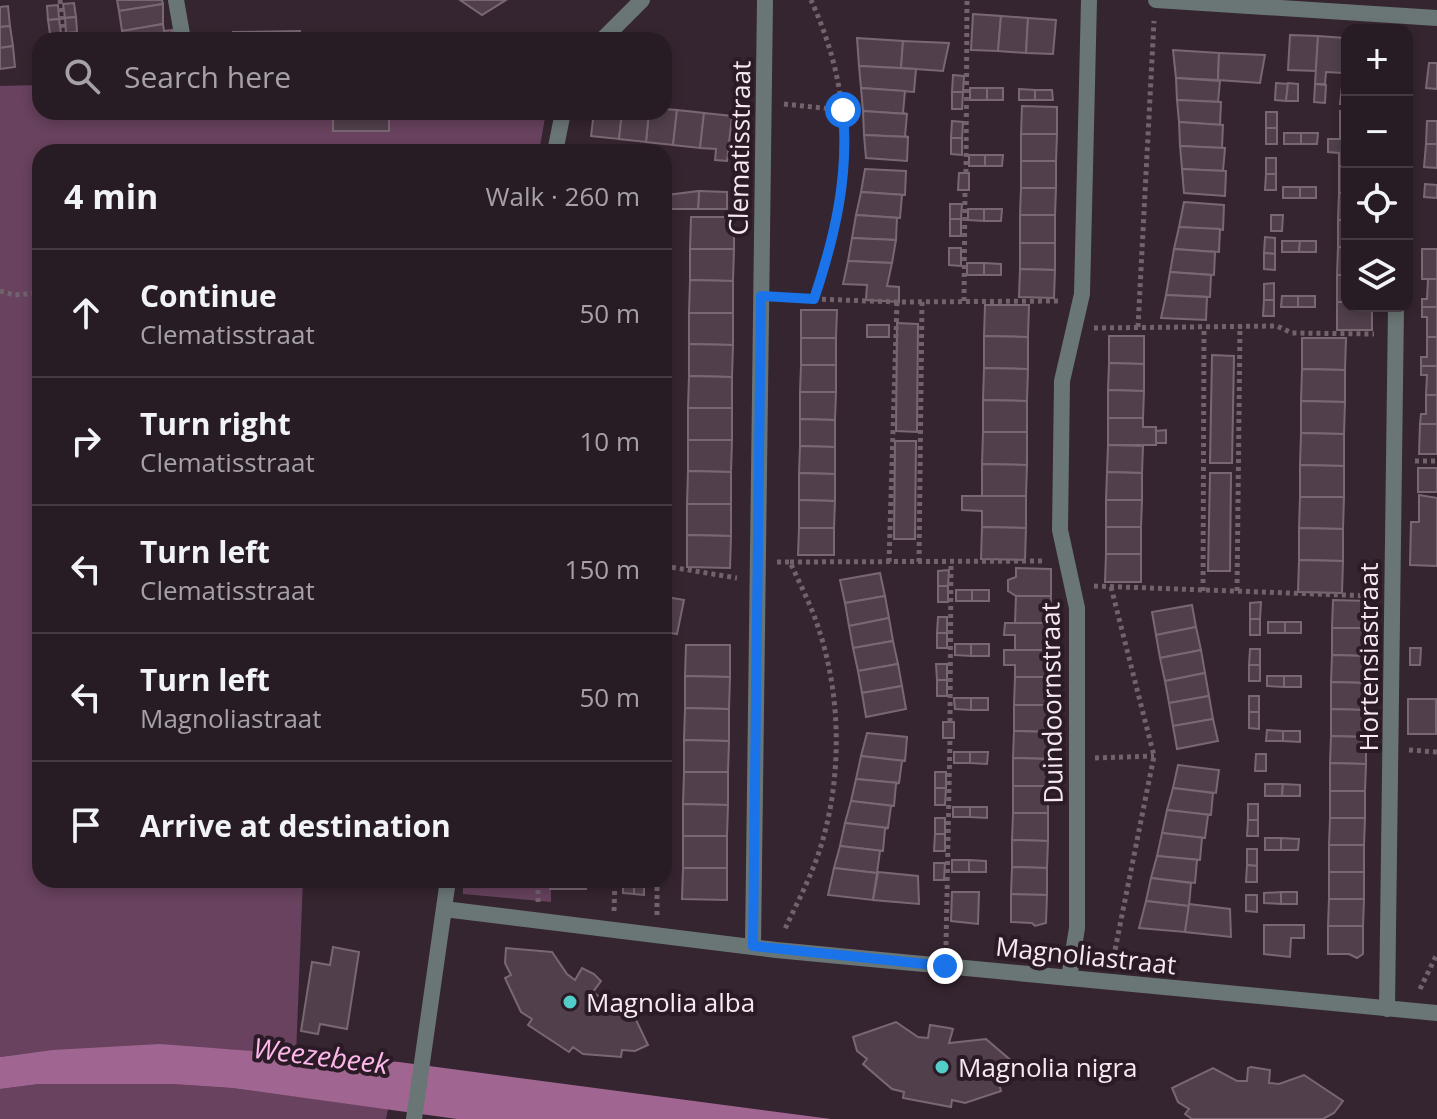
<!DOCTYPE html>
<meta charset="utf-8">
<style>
:root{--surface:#281c24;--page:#342931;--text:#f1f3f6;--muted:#a5a1a6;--line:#443a41}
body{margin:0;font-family:"Open Sans",sans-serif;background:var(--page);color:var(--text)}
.controls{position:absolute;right:24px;top:24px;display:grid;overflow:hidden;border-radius:16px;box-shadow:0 4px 12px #0003}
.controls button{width:72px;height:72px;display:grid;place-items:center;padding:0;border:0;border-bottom:2px solid var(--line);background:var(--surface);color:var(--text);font:40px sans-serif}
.stop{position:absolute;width:24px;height:24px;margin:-18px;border:6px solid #1a73e8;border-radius:50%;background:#fff}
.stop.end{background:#1a73e8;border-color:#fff;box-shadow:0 2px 8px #0008}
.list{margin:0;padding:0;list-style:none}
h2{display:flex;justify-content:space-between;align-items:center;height:104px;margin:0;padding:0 32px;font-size:34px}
h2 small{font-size:26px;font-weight:400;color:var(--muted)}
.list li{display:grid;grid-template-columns:52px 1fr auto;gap:24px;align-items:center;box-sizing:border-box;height:128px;padding:0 32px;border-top:2px solid var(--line)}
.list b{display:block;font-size:30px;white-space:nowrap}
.list p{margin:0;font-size:26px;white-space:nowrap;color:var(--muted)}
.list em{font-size:26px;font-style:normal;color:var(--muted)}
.icon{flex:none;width:44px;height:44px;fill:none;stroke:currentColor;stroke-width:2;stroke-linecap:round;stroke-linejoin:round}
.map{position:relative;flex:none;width:1437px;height:1119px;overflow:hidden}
.search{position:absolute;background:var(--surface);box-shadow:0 4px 12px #0003;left:32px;top:32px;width:640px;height:88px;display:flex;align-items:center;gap:20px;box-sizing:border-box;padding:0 28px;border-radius:24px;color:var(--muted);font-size:30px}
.panel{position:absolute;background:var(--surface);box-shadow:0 4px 12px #0003;left:32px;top:144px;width:640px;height:744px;border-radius:24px}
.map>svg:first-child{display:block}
.green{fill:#68425e}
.water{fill:#a06691}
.building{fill:#51404c;stroke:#7a6774;stroke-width:2}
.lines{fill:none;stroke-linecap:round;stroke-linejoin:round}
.path{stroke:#71626c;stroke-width:5;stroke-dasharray:4 4;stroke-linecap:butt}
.street{stroke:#6a7675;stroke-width:16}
.route{stroke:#1a73e8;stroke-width:10}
.poi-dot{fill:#53cdca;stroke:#2b1b27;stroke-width:3}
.labels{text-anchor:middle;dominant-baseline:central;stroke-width:8;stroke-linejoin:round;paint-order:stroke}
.street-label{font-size:26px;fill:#f5eaf2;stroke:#2b1b27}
.poi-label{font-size:26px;fill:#f5eaf2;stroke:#2b1b27;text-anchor:start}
.water-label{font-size:28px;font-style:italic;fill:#fcb8e9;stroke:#2b1b27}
</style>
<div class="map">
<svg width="1437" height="1119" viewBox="0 0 1437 1119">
<rect width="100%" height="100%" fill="#352530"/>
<g class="green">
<path d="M40 85V112H546L539 152H40V880H303L296 1055C198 1045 98 1044 0 1057V86Z"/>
<path d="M463 880H551V902L463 894Z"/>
<path d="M39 1084H172L232 1088 388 1109 386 1119H0V1089Z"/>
</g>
<path class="water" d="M160 1044 399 1062 831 1119H457L232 1088 172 1084H39L0 1089V1057L53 1050Z"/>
<g class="building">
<path d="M117 0H162L163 4 119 11Z"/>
<path d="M460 0H506L482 15Z"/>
<path d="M74 3 76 17 65 18 63 4Z"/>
<path d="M163 4V24L122 31 119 11Z"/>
<path d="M58 5 59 19 48 20 47 6Z"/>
<path d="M8 6 10 26 0 27V7Z"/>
<path d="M973 14 1001 16 998 51 971 50Z"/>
<path d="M1001 16 1028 18 1026 53 998 51Z"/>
<path d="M76 17 77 32 66 33 65 18Z"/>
<path d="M1028 18 1056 20 1053 54 1026 53Z"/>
<path d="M59 19 61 33 50 34 48 20Z"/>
<path d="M163 24 164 31 172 30 174 40H124L122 31Z"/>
<path d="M10 26 13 46 0 48V27Z"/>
<path d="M300 31 301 40H233V32Z"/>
<path d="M1290 35 1318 36 1316 71 1288 70Z"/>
<path d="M1318 36 1345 38 1343 73 1326 72 1325 84H1315Z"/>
<path d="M857 38 903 41 901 68 859 66Z"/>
<path d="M1345 38H1347V73H1343Z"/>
<path d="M903 41 949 43 943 71 901 68Z"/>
<path d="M13 46 15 67 0 69V48Z"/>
<path d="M1173 50 1219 53 1218 80 1176 78Z"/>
<path d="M1219 53 1265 55 1260 83 1218 80Z"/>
<path d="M1429 63H1437V89L1426 88Z"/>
<path d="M859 66 916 69 914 92 861 88Z"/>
<path d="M953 75 964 76 963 92H952Z"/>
<path d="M1176 78 1220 81 1218 102 1177 100Z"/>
<path d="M1276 83 1288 84 1286 101 1275 100Z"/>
<path d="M1288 83 1298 84V101H1286Z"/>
<path d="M1315 84 1326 85 1325 103 1314 102Z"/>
<path d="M1342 86H1347V104H1340Z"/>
<path d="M861 88 905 91 903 113 907 114 863 111Z"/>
<rect x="970" y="88" width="17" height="12"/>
<rect x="987" y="88" width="16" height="12"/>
<path d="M1019 89 1035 90V100H1019Z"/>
<path d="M1035 90H1052L1053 100H1035Z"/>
<path d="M952 92H963L962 109H952Z"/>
<path d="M1177 100 1221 102 1220 125 1179 122Z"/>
<path d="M1022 106 1057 107V134H1021Z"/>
<path d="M664 109 677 110 673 145 646 142 649 112H664Z"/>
<path d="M677 110 704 113 700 148 673 145Z"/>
<path d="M863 111 907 114 905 136 908 137 864 135Z"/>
<rect x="1340" y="111" width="7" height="28"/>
<rect x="333" y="112" width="56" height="19"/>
<path d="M594 112H622L619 139 591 136Z"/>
<path d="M622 112H649L646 142 619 139Z"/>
<rect x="1266" y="112" width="11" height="16"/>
<path d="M704 113 732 116 727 161 715 160 716 149 700 148Z"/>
<path d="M952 121 963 122 962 138H951Z"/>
<path d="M1427 121H1437V144H1426Z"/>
<path d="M1179 122 1223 125 1222 148 1180 146Z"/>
<rect x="1266" y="128" width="11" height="16"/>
<rect x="1284" y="133" width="17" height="11"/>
<path d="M1301 133H1318L1317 144H1301Z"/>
<path d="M1021 134H1057L1056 161H1021Z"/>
<path d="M864 135 908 137 907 161 866 158Z"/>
<path d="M951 138H962V155L951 154Z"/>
<path d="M1328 139H1347V166H1339V153L1328 152Z"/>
<path d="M1426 144H1437V168L1424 167Z"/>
<path d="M381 145V152H330V146Z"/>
<path d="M1180 146 1225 148 1223 171 1182 169Z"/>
<rect x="969" y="155" width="16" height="11"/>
<path d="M985 155H1003L1002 166H985Z"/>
<rect x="1266" y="158" width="10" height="16"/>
<rect x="1021" y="161" width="35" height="27"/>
<rect x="1339" y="166" width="8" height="27"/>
<path d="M865 169 906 171 905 195 861 192Z"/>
<path d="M1182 169 1226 171 1225 196 1184 193Z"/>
<path d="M959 173H969V190H958Z"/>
<path d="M1266 174H1276V190H1265Z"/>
<path d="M1425 184 1437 185V198L1424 197Z"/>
<rect x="1283" y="187" width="17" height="11"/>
<rect x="1300" y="187" width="16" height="11"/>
<path d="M1021 188H1056L1055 215H1020Z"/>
<path d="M699 191 727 192V209H698Z"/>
<path d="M699 191 698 209H666L667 195Z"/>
<path d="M861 192 905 195H902L900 218 856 215Z"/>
<path d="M1339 193H1347V220H1338Z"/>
<path d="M1184 202 1224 205 1223 230 1179 227Z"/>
<path d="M950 204H962L961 219H950Z"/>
<path d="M968 209H984V221L968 220Z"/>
<path d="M984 209H1002L1001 221H984Z"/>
<path d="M856 215 900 218H897L896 240 852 238Z"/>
<rect x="1020" y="215" width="35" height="28"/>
<path d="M1271 215H1283L1282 231H1271Z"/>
<path d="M691 217H734V249H690Z"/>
<rect x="950" y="219" width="11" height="17"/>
<path d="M1338 220H1347V248L1338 247Z"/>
<path d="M1179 227 1220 229 1219 252 1174 249Z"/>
<path d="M1265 237 1275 238V254L1264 253Z"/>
<path d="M852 238 896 240 892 263 848 261Z"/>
<path d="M1282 241H1300L1299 252H1282Z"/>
<path d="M1300 241H1316V252H1299Z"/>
<path d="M1020 243H1055V270L1020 269Z"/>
<path d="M1338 247 1347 248V275H1337Z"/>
<path d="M949 248H961V266L949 265Z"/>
<path d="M690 249H734L733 281 690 280Z"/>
<path d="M1174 249 1215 252 1214 275 1170 272Z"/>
<rect x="1422" y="249" width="15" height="30"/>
<path d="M1264 253 1275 254V270L1264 269Z"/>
<path d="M848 261 892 263 887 286 899 287V302L866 300 867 285 843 284Z"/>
<rect x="967" y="263" width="17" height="12"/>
<path d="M984 263 1001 264V275H984Z"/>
<path d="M1020 269 1055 270 1054 298 1019 297Z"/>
<path d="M1170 272 1211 275 1210 297 1166 295Z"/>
<rect x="1337" y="275" width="10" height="27"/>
<path d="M1422 279H1437V307H1422V299H1427L1428 279Z"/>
<path d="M690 280 733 281V313H689Z"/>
<path d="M1274 283V300H1264V284Z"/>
<path d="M1166 295 1207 297 1206 320 1161 318Z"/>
<path d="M1282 296H1298V307H1281Z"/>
<rect x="1298" y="296" width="17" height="11"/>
<path d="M1264 300H1274V316H1263Z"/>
<path d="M1337 302H1347V306H1372V330H1337Z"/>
<path d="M985 305H1029L1028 337 984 336Z"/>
<path d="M1422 307H1437V337H1427V317H1422Z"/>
<path d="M801 310H837L836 338H801Z"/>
<path d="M689 313H733V345L689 344Z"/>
<path d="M897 323 918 324 917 432 896 431Z"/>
<rect x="867" y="325" width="22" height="12"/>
<path d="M984 336 1028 337V369L984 368Z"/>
<path d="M1109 336H1144V364L1109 363Z"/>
<path d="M1427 337H1437V366H1421V357H1427Z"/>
<rect x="801" y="338" width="35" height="27"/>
<path d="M1302 338H1346L1345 370 1302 369Z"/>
<path d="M689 344 733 345 732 377 689 376Z"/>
<path d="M1212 355 1234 356 1232 463H1210Z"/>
<path d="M1109 363 1144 364V391L1108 390Z"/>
<path d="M801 365H836V392H800Z"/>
<path d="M1421 366H1437V395H1426L1427 375H1421Z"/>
<path d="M984 368 1028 369 1027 401 983 400Z"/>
<path d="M1302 369 1345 370V402L1301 401Z"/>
<path d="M689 376 732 377V408H688Z"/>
<path d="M1108 390 1144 391 1143 418H1108Z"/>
<path d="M800 392H836L835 420 800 419Z"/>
<path d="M1426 395H1437V424H1420L1421 414H1426Z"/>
<path d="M983 400 1027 401V432H983Z"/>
<path d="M1301 401 1345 402 1344 434 1301 433Z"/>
<rect x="688" y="408" width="44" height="32"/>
<path d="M1108 418H1143V427H1156V445H1108Z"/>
<path d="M800 419 835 420V447L800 446Z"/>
<path d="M1420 424H1437V454H1419Z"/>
<path d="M1166 430V443H1156V431Z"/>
<path d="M983 432H1027V465L982 464Z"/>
<path d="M1301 433 1344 434V466L1300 465Z"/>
<path d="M688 440H732L731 472 688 471Z"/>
<path d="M895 441H916L915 539H894Z"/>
<path d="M1108 445 1143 446 1142 473 1107 472Z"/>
<path d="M800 446 835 447V474L799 473Z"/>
<path d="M982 464 1027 465 1026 496H982Z"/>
<path d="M1300 465 1344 466V497H1300Z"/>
<rect x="1418" y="468" width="19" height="24"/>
<path d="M688 471 731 472V504H687Z"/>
<path d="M1107 472 1142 473V500H1106Z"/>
<path d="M799 473 835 474V501L799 500Z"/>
<path d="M1210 473H1231L1230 571H1208Z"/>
<path d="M1419 495 1437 498V566L1410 565 1411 522H1419Z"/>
<path d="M962 496H1026V528L982 527V511L962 510Z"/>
<path d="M1300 497H1344L1343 529 1299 528Z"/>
<path d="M799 500 835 501 834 528H799Z"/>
<path d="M1106 500H1142L1141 527H1106Z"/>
<path d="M687 504H731V536L687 535Z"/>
<path d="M982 527 1026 528 1025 560 981 559Z"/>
<rect x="1106" y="527" width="35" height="27"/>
<path d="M799 528H834V555H798Z"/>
<path d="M1299 528 1343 529V561L1299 560Z"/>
<path d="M687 535 731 536 730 568 687 567Z"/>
<path d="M1106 554H1141V582H1105Z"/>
<path d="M1299 560 1343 561 1342 593 1298 592Z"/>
<path d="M1016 568 1051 569V596H1016L1008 591V580L1016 577Z"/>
<path d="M949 570 948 586H938V571Z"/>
<path d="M880 573 885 596 845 603 840 580Z"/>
<rect x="938" y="586" width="10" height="16"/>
<rect x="956" y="590" width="16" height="11"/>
<rect x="972" y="590" width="17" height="11"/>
<path d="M885 596 889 618 849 626 845 603Z"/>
<path d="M1016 596H1051L1050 623H1015Z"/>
<path d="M667 597 684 600 677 634 664 632Z"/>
<path d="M1333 600 1368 601V628H1332Z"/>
<path d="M1261 602 1260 619H1250V603Z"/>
<path d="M1192 605 1196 627 1156 635 1152 612Z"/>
<path d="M938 617H947V633H937Z"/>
<path d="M889 618 893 641 853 648 849 626Z"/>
<rect x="1250" y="619" width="10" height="16"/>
<rect x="1268" y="622" width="17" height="11"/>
<rect x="1285" y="622" width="16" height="11"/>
<path d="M1005 623H1050V650H1015V635H1004Z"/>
<path d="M1196 627 1201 650 1160 658 1156 635Z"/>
<path d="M1332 628H1368L1367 656 1332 655Z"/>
<rect x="937" y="633" width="10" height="15"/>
<path d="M893 641 898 664 858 671 853 648Z"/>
<path d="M955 644H971V656L955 655Z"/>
<rect x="971" y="644" width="18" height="12"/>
<path d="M686 645H730V677L685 676Z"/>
<path d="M1410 648H1421L1420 665H1410Z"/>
<path d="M1250 649H1260V665H1249Z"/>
<path d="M1004 650H1050V677H1015V665H1004Z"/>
<path d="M1201 650 1205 673 1165 681 1160 658Z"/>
<path d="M1332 655 1367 656V683L1331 682Z"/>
<path d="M898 664 902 686 862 693 858 671Z"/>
<path d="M936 664H947V680H937Z"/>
<rect x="1249" y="665" width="11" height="16"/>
<path d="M1205 673 1209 696 1169 703 1165 681Z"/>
<path d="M685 676 730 677 729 709 685 708Z"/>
<path d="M1267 676H1284V687L1267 686Z"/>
<rect x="1284" y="676" width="17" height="11"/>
<path d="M1015 677H1050V705H1014Z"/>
<rect x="937" y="680" width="10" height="16"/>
<path d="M1331 682 1367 683 1366 710 1331 709Z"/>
<path d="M902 686 906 709 866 717 862 693Z"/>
<path d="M1209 696 1213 719 1173 726 1169 703Z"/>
<rect x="1249" y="696" width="10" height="16"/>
<path d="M954 698H971V710L955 709Z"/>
<rect x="971" y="698" width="17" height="12"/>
<rect x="1408" y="699" width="28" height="35"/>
<path d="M1014 705H1050L1049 732 1014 731Z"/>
<path d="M685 708 729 709V741L684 740Z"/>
<path d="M1331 709 1366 710V737L1331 736Z"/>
<path d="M1249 712H1259V729L1249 728Z"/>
<path d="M1213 719 1218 741 1177 749 1173 726Z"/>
<rect x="943" y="722" width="11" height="16"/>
<path d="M1267 730 1283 731V741H1266Z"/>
<path d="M1014 731 1049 732V759L1013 758Z"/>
<path d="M1283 731H1300V742L1283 741Z"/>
<path d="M867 733 907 737 905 761 861 756Z"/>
<path d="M1331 736 1366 737V764L1330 763Z"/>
<path d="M684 740 729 741 728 772H684Z"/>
<rect x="954" y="752" width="16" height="11"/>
<path d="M970 752H988L987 764 970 763Z"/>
<path d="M1256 754H1266V771H1255Z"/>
<path d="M861 756 905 761H902L899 783 856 779Z"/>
<path d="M1013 758 1049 759 1048 786H1013Z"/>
<path d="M1330 763 1366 764 1365 791H1330Z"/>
<path d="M1178 765 1219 770 1216 793 1173 788Z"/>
<path d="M684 772H728V805L683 804Z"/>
<rect x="935" y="772" width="11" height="16"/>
<path d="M856 779 899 783 896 784 894 806 851 801Z"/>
<path d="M1265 784H1283L1282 796H1265Z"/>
<path d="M1283 784 1300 785V796H1282Z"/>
<rect x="1013" y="786" width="35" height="27"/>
<path d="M935 788H946L945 805H935Z"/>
<path d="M1173 788 1213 793 1211 815 1167 810Z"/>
<rect x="1330" y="791" width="35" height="27"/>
<path d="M851 801 894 806H891L888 828 845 823Z"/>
<path d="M683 804 728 805 727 836H683Z"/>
<rect x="1248" y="804" width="10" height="16"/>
<rect x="953" y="807" width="17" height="10"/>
<path d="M970 807H987V818L970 817Z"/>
<path d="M1167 810 1211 815H1208L1205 838 1162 833Z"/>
<path d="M1013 813H1048V841L1012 840Z"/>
<rect x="935" y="818" width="10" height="16"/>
<path d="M1330 818H1365L1364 845H1329Z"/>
<path d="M1248 820H1258V836H1247Z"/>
<path d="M845 823 888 828 885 829 883 851 840 846Z"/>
<path d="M1162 833 1205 838H1202L1200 860 1157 856Z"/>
<path d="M935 834H945V851H934Z"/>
<rect x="683" y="836" width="44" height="32"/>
<rect x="1265" y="838" width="16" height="12"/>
<path d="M1281 838 1299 839 1298 850H1281Z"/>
<path d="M1012 840 1048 841 1047 868 1012 867Z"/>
<rect x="1329" y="845" width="35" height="27"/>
<path d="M840 846 883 851H880L877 873 834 868Z"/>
<path d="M1247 849H1257V866L1247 865Z"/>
<path d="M1157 856 1200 860H1197L1195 883 1151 878Z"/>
<rect x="952" y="860" width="17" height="12"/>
<path d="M969 860 986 861V872H969Z"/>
<path d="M934 863H945L944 880H934Z"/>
<path d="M1247 865 1257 866V882H1246Z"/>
<path d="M1012 867 1047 868V895L1011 894Z"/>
<path d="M683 868H727V900L682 899Z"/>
<path d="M834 868 877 873 873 900 828 895Z"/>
<path d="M878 872 918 876 919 904 873 900Z"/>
<rect x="1329" y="872" width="35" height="27"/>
<path d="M1151 878 1191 883 1189 906 1146 901Z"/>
<rect x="550" y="880" width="36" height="9"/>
<path d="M623 880H634V894L623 893Z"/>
<path d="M634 880H644V895L634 894Z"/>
<path d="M952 892H979L978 924 951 921Z"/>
<rect x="1281" y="892" width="16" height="12"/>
<path d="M1281 892V904L1264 903V893Z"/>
<path d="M1011 894 1047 895 1046 923 1035 926 1032 923 1011 922Z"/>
<path d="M1246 895H1257V912L1246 911Z"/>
<path d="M1329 899H1364L1363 926H1328Z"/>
<path d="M1146 901 1189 906 1185 932 1139 928Z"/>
<path d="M1189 904 1230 909 1231 937 1185 932Z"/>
<path d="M1264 925H1304V938H1291L1290 957 1264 954Z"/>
<path d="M1328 926H1363V954L1357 958 1349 954H1328Z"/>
<path d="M333 947 359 952 347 1029 320 1024 318 1034 301 1031 312 962 330 965Z"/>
<path d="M506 948 552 952 567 974 575 980 582 968 594 974 601 981 593 992 601 998 628 1003 648 1045 635 1051 622 1050 621 1057 583 1054 573 1047 569 1052 528 1025 532 1019 521 1012 505 978 511 975 505 963Z"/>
<path d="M896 1022 918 1037 928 1038 930 1025 949 1028 953 1029 949 1043 986 1039 1021 1069 1011 1080 999 1084 1001 1091 965 1103 952 1100 951 1107 903 1098 904 1092 892 1089 863 1064 867 1059 857 1051 853 1037Z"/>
<path d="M1251 1067 1270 1070 1269 1083 1279 1084 1304 1075 1343 1101 1334 1113 1323 1119H1192L1185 1114 1189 1109 1178 1102 1172 1088 1213 1068 1237 1081H1247L1248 1068Z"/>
</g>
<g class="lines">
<g class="path">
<path d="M60 0 64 40"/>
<path d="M784 104 842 110"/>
<path d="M966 173 967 0"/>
<path d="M664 198 665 189"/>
<path d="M0 291 14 295 40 293"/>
<path d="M782 297 814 299C849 192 859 105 811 0"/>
<path d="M814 299 897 302 1061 301"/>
<path d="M964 301 965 190"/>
<path d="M1138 327 1154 21"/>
<path d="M1094 328 1277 326 1292 333 1374 334"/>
<path d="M1415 461H1437"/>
<path d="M777 562H790C800 584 812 607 819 630 842 699 842 783 819 852 810 879 796 905 784 931"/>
<path d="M790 562 1045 561"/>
<path d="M889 562 897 302"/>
<path d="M919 562 922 301"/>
<path d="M664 566 737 578"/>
<path d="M1094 586 1372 596"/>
<path d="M1111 587 1154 756 1113 960"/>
<path d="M1203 591 1204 327"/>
<path d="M1237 591 1240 326"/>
<path d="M950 722 951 562"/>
<path d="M1409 750 1437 752"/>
<path d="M1095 758 1154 756"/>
<path d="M538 902V880"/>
<path d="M614 911 615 880"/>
<path d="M657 915V880"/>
<path d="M946 945 950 738"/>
<path d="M1420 989 1437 954"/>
</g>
<g class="street">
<path d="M176 0 183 40"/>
<path d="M1156 0 1437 18"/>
<path d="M602 40 642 0"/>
<path d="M555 152 563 112"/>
<path d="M444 909 776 950 1437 1013"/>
<path d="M753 946 765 0"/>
<path d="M1069 978 1077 928V608L1060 530 1062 381 1082 294 1089 0"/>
<path d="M1387 1009 1396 306"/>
<path d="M414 1119 448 880"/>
</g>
</g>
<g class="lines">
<path class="route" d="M843 110C849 177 835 236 814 299L761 296 753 946 945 966"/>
</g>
<g class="poi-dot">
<circle cx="570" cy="1002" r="8"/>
<circle cx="942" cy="1067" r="8"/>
</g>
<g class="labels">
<g class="street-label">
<text transform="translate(739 148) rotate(-89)">Clematisstraat</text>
<text transform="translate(1368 657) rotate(-90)">Hortensiastraat</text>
<text transform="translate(1051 703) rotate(-91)">Duindoornstraat</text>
<text transform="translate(1086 955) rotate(6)">Magnoliastraat</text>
</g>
<g class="poi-label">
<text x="586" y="1002">Magnolia alba</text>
<text x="958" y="1067">Magnolia nigra</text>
</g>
<g class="water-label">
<text transform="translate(321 1055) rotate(7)">Weezebeek</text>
</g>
</g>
</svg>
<div class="controls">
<button>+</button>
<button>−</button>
<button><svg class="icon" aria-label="locate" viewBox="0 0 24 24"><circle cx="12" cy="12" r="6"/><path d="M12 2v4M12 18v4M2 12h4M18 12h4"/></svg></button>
<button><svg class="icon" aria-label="layers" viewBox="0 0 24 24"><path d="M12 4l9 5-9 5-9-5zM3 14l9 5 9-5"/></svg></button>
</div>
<div class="stop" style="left:843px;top:110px"></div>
<div class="stop end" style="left:945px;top:966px"></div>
<div class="search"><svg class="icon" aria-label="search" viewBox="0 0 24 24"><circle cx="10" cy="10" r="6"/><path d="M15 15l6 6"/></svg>Search here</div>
<section class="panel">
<h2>4 min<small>Walk · 260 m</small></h2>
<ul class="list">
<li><svg class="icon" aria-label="ahead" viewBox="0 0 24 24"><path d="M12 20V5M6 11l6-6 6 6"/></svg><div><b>Continue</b><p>Clematisstraat</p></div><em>50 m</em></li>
<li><svg class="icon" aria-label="right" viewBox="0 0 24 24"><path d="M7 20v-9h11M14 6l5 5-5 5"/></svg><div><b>Turn right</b><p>Clematisstraat</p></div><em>10 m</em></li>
<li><svg class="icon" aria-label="left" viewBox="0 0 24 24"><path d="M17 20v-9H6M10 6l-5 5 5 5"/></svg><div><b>Turn left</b><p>Clematisstraat</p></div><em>150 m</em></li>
<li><svg class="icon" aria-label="left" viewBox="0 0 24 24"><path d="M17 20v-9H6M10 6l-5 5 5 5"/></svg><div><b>Turn left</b><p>Magnoliastraat</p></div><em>50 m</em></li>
<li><svg class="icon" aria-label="arrive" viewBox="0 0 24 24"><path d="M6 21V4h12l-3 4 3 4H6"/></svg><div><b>Arrive at destination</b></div></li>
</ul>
</section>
</div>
